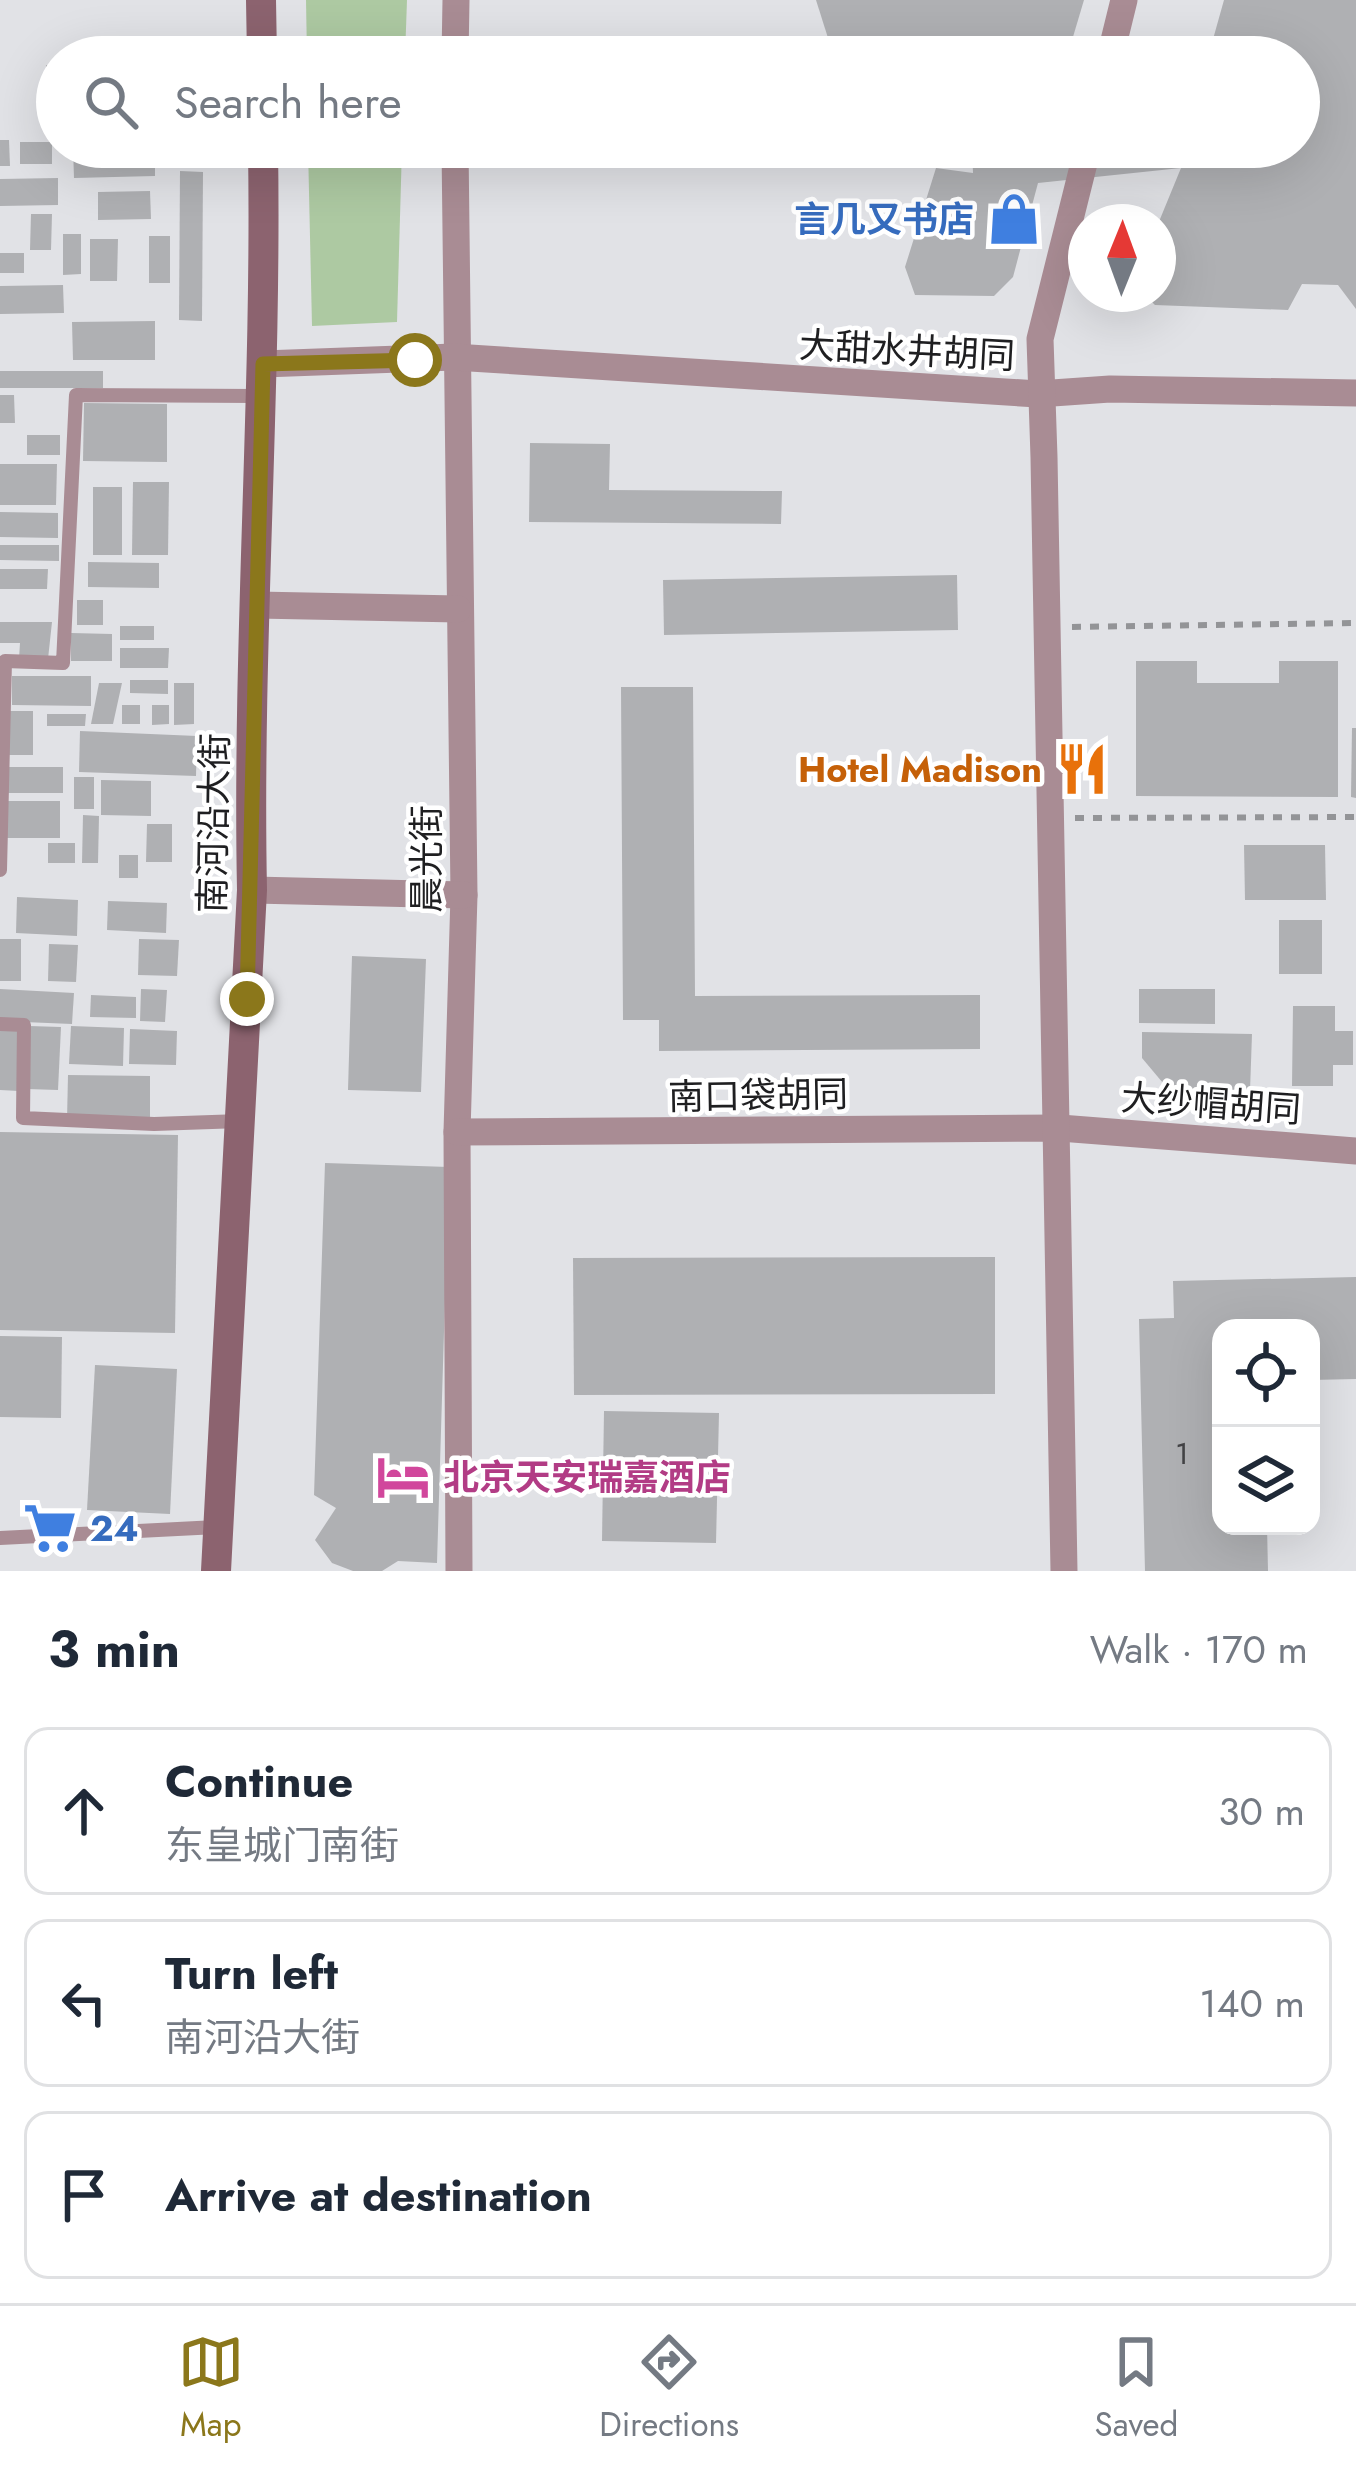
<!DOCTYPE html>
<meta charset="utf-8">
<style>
:root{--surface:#fff;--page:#f2f2f3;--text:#1f2937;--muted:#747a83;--line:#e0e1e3;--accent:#8b771b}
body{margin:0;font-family:Jost,"Noto Sans SC",sans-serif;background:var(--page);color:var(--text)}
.controls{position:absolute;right:36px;bottom:36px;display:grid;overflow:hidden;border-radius:24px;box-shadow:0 12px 48px #0002}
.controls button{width:108px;height:108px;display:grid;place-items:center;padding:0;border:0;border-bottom:3px solid var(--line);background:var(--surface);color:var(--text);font:60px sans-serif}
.compass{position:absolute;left:1068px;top:204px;width:108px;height:108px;border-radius:50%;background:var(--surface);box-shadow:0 12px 48px #0002;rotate:1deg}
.stop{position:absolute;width:36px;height:36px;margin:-27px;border:9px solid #8b771b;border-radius:50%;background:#fff}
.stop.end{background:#8b771b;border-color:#fff;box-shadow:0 3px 12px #0008}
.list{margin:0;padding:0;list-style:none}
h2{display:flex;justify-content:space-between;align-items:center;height:156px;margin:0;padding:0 48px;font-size:51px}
h2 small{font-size:39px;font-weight:400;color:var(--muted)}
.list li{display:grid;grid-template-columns:78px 1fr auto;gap:36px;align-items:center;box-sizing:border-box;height:168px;margin:0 24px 24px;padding:0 24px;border:3px solid var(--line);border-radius:24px}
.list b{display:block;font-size:45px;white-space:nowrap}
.list p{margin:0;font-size:39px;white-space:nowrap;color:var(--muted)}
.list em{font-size:39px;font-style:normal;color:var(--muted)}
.icon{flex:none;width:66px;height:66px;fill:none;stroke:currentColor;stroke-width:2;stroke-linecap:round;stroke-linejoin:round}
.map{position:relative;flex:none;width:1356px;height:1571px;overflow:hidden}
.search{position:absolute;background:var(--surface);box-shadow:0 12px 48px #0002;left:36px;right:36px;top:36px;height:132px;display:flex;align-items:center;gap:30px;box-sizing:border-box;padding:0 42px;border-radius:66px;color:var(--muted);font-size:45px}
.sheet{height:732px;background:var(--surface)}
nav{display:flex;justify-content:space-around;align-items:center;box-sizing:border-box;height:168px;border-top:3px solid var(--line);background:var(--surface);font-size:33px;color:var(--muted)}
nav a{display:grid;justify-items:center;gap:6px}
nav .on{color:var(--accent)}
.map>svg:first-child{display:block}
.green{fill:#adc9a2}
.building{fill:#afb0b3}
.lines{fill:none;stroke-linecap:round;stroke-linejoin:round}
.path{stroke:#939497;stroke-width:6;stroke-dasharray:9 9;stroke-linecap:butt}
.service{stroke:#a98c94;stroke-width:14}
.minor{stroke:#a98c94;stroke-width:27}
.secondary{stroke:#8c636f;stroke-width:30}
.route{stroke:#8b771b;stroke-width:15}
.labels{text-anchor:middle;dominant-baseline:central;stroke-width:9;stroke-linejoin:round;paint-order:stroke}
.number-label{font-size:30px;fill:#434346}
.shop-label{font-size:36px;font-weight:bold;fill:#366cbe;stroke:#fff;text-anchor:end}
.street-label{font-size:36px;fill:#1f1f21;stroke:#fff}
.food-label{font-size:36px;font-weight:bold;fill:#c56008;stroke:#fff;text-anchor:end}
.hotel-label{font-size:36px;font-weight:bold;fill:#b23c85;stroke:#fff;text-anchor:start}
</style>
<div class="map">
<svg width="1356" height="1571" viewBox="0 0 1356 1571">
<rect width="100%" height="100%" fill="#e1e2e6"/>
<g class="green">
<path d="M306 0H407L405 57H307Z"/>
<path d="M308 147H402L397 322 312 326Z"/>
</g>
<g class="building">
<path d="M816 0H1084L1067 57H834Z"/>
<path d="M1224 0H1356V309L1338 285 1302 284 1288 310 1155 305 1144 294H1158V224L1181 168 1038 183 1013 277 994 296 915 295 905 267 936 168 973 173 972 147H1299V57H1208Z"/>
<rect x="46" y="65" width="11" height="56"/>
<path d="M0 140H9L10 166H0Z"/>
<rect x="20" y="142" width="32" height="22"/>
<path d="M73 147H155V176L74 178Z"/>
<path d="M180 171 203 172 202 321 179 320Z"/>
<path d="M58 178V205L0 206V179Z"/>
<path d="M150 191 151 219 98 220V192Z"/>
<path d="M31 214H52L51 250H30Z"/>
<path d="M63 234H81V274L63 275Z"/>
<rect x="149" y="236" width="21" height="47"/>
<path d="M90 239H118L117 281H90Z"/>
<rect x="0" y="253" width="24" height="20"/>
<path d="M63 285 64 313 0 314V286Z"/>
<path d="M155 321V360H73L72 322Z"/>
<rect x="0" y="371" width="103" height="17"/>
<path d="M0 395H14L15 423H0Z"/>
<path d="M84 403 167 404V462L83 461Z"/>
<rect x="27" y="435" width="33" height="20"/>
<path d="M530 443 610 444 609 490 782 491 781 524 529 522Z"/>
<path d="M0 464H57L56 505H0Z"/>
<path d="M133 482H169L168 555H132Z"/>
<rect x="93" y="487" width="29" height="68"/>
<path d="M0 512 58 513V538L0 537Z"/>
<path d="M0 545H59V561L0 560Z"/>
<path d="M88 562 159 563V588L88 587Z"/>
<path d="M0 569H48L47 589H0Z"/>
<path d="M957 575 958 630 664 635 663 580Z"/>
<rect x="77" y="600" width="26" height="25"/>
<path d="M0 622H52L48 659H19L20 643H0Z"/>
<rect x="120" y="626" width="34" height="14"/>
<path d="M71 633 112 634V661H71Z"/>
<path d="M120 648H169L168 668H120Z"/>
<path d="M1136 661H1197V683H1279V661H1338V797L1136 796Z"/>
<path d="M12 676H91V706L12 705Z"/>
<path d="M130 680H168V694L130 693Z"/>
<path d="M99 683H122L113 724H91Z"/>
<path d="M174 683H194V724L174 725Z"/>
<path d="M621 687H693L695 996 980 995V1049L659 1051V1020H623Z"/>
<rect x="122" y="705" width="18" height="19"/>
<path d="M152 705H169V724L152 725Z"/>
<path d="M9 711H33V755H8Z"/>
<path d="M47 714H86L85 726H47Z"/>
<path d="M1352 728H1356V798L1351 797Z"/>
<path d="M80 731 197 736 196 776 79 772Z"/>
<rect x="6" y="767" width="57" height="26"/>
<rect x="74" y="777" width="20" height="32"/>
<path d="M101 780 151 781V816L101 815Z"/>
<rect x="6" y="801" width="54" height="37"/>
<path d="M83 815 99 816 98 863H82Z"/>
<path d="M147 824H172V862H146Z"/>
<rect x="48" y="843" width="27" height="20"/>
<path d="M1244 845H1325L1326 900H1245Z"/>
<rect x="119" y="855" width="19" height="23"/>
<path d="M17 897 78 900 77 936 16 933Z"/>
<path d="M108 901 167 903 166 933 107 930Z"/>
<rect x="1279" y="920" width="43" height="54"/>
<rect x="0" y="939" width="21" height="42"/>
<path d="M139 939 179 940 177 976 138 975Z"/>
<path d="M49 944 78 945 76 982 48 981Z"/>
<path d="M352 956 426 959 421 1092 348 1090Z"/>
<path d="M0 989 74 993 72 1024 0 1021Z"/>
<path d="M141 989 167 990 165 1022 140 1021Z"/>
<path d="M1139 989H1215V1024L1139 1023Z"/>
<path d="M91 995 136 997V1018L90 1017Z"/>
<path d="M1293 1006H1335V1031H1353V1065H1333V1086H1292Z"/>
<path d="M0 1026 21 1027 19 1091 0 1090Z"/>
<path d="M29 1026 61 1027 58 1090 27 1089Z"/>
<path d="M71 1026 124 1028 123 1066 69 1064Z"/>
<path d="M130 1029 177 1031 176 1065 129 1064Z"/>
<path d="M1142 1032 1252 1034 1250 1091 1168 1089 1142 1058Z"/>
<path d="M68 1075 150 1076V1121L67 1120Z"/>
<path d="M0 1132 178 1135 175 1333 0 1330Z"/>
<path d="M325 1163 449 1167 437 1563 398 1561 382 1571H353L332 1563 315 1540 336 1508 314 1495Z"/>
<path d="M995 1257V1394L574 1395 573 1258Z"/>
<path d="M1356 1277V1379L1311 1380V1328H1221V1526H1267L1268 1571H1145L1139 1319 1174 1318 1173 1281Z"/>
<path d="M0 1336 62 1337 61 1418 0 1417Z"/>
<path d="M95 1365 177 1369 170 1514 87 1510Z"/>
<path d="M604 1411 719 1413 716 1543 602 1541Z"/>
</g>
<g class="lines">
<g class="path">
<path d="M1072 627 1356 623"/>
<path d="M1075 818 1356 817"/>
</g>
<g class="service">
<path d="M0 870 5 661 63 663 76 395 261 396"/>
<path d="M0 1024 24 1025 23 1118 154 1124 241 1121"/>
<path d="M0 1538 217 1527"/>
</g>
<g class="minor">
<path d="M455 57 456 0"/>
<path d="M1110 57 1124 0"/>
<path d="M455 147 464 895 457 1132 459 1571"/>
<path d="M263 364 454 357 1038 394 1110 389 1356 393"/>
<path d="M257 605 458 609"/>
<path d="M252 890 464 895"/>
<path d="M457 1132 1060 1128 1356 1151"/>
<path d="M1064 1571 1044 457 1040 339 1088 147"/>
</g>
<g class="secondary">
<path d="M261 0 262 57"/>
<path d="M216 1571 252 890C247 642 267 395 263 147"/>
</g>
</g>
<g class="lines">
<path class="route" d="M247 999 263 364 415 360"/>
</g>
<defs>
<g id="shop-bare" transform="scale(4.14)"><path d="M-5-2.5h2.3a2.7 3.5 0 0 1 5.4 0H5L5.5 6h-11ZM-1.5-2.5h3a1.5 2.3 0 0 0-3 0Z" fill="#3f7fe0" stroke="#fff" stroke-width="2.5" paint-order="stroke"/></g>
<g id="restaurant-bare" transform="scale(4.14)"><path d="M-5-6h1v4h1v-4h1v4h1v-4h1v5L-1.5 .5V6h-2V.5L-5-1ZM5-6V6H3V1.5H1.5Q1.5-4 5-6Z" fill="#e8710a" stroke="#fff" stroke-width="2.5" paint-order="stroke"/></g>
<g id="hotel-bare" transform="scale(4.14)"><path d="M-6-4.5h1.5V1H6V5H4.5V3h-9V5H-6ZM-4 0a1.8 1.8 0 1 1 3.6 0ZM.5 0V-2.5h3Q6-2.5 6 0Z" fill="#d1479c" stroke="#fff" stroke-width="2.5" paint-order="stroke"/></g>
<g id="supermarket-bare" transform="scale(4.14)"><path d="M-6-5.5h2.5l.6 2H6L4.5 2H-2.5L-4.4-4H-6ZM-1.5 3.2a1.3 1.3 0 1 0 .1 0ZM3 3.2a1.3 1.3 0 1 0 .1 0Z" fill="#3f7fe0" stroke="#fff" stroke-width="2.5" paint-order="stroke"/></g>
</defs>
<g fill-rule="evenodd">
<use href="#shop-bare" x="1014" y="219"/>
<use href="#restaurant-bare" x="1082" y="769"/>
<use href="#hotel-bare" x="403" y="1477"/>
<use href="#supermarket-bare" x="50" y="1528"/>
</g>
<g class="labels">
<g class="number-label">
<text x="1182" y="1453">1</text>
</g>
<g class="shop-label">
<text x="974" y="219">言几又书店</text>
<text x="90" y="1528" text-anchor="start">24</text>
</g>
<g class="street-label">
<text transform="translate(907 350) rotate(3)">大甜水井胡同</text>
<text transform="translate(213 823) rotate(-89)">南河沿大街</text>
<text transform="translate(426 859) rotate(-90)">晨光街</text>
<text transform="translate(758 1095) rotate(-1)">南口袋胡同</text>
<text transform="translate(1211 1103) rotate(4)">大纱帽胡同</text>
</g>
<g class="food-label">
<text x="1042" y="769">Hotel Madison</text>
</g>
<g class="hotel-label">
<text x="443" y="1477">北京天安瑞嘉酒店</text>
</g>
</g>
</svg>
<div class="controls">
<button><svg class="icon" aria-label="locate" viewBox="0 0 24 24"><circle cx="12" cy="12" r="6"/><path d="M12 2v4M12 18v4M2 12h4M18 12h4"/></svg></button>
<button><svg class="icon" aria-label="layers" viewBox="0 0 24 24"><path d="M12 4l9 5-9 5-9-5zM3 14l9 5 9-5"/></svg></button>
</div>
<svg class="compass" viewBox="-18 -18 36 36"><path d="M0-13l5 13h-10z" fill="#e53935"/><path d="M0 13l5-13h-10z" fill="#747a83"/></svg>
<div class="stop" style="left:415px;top:360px"></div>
<div class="stop end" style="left:247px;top:999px"></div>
<div class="search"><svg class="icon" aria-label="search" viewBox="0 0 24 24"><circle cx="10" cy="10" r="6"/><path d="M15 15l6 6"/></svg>Search here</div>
</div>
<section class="sheet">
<h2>3 min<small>Walk · 170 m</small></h2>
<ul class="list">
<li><svg class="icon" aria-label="ahead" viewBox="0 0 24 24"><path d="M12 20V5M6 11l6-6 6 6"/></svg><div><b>Continue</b><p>东皇城门南街</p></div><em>30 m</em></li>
<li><svg class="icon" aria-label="left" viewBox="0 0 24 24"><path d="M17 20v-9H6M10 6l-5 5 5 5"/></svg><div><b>Turn left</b><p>南河沿大街</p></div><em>140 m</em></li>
<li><svg class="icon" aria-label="arrive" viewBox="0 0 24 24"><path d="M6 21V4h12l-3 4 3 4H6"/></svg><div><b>Arrive at destination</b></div></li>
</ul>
</section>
<nav>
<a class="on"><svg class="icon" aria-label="map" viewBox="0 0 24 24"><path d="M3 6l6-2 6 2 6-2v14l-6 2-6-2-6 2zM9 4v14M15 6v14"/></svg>Map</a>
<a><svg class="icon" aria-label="directions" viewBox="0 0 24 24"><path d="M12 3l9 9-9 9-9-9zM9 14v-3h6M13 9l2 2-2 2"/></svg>Directions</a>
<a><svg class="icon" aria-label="saved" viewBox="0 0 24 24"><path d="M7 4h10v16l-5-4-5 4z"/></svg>Saved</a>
</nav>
